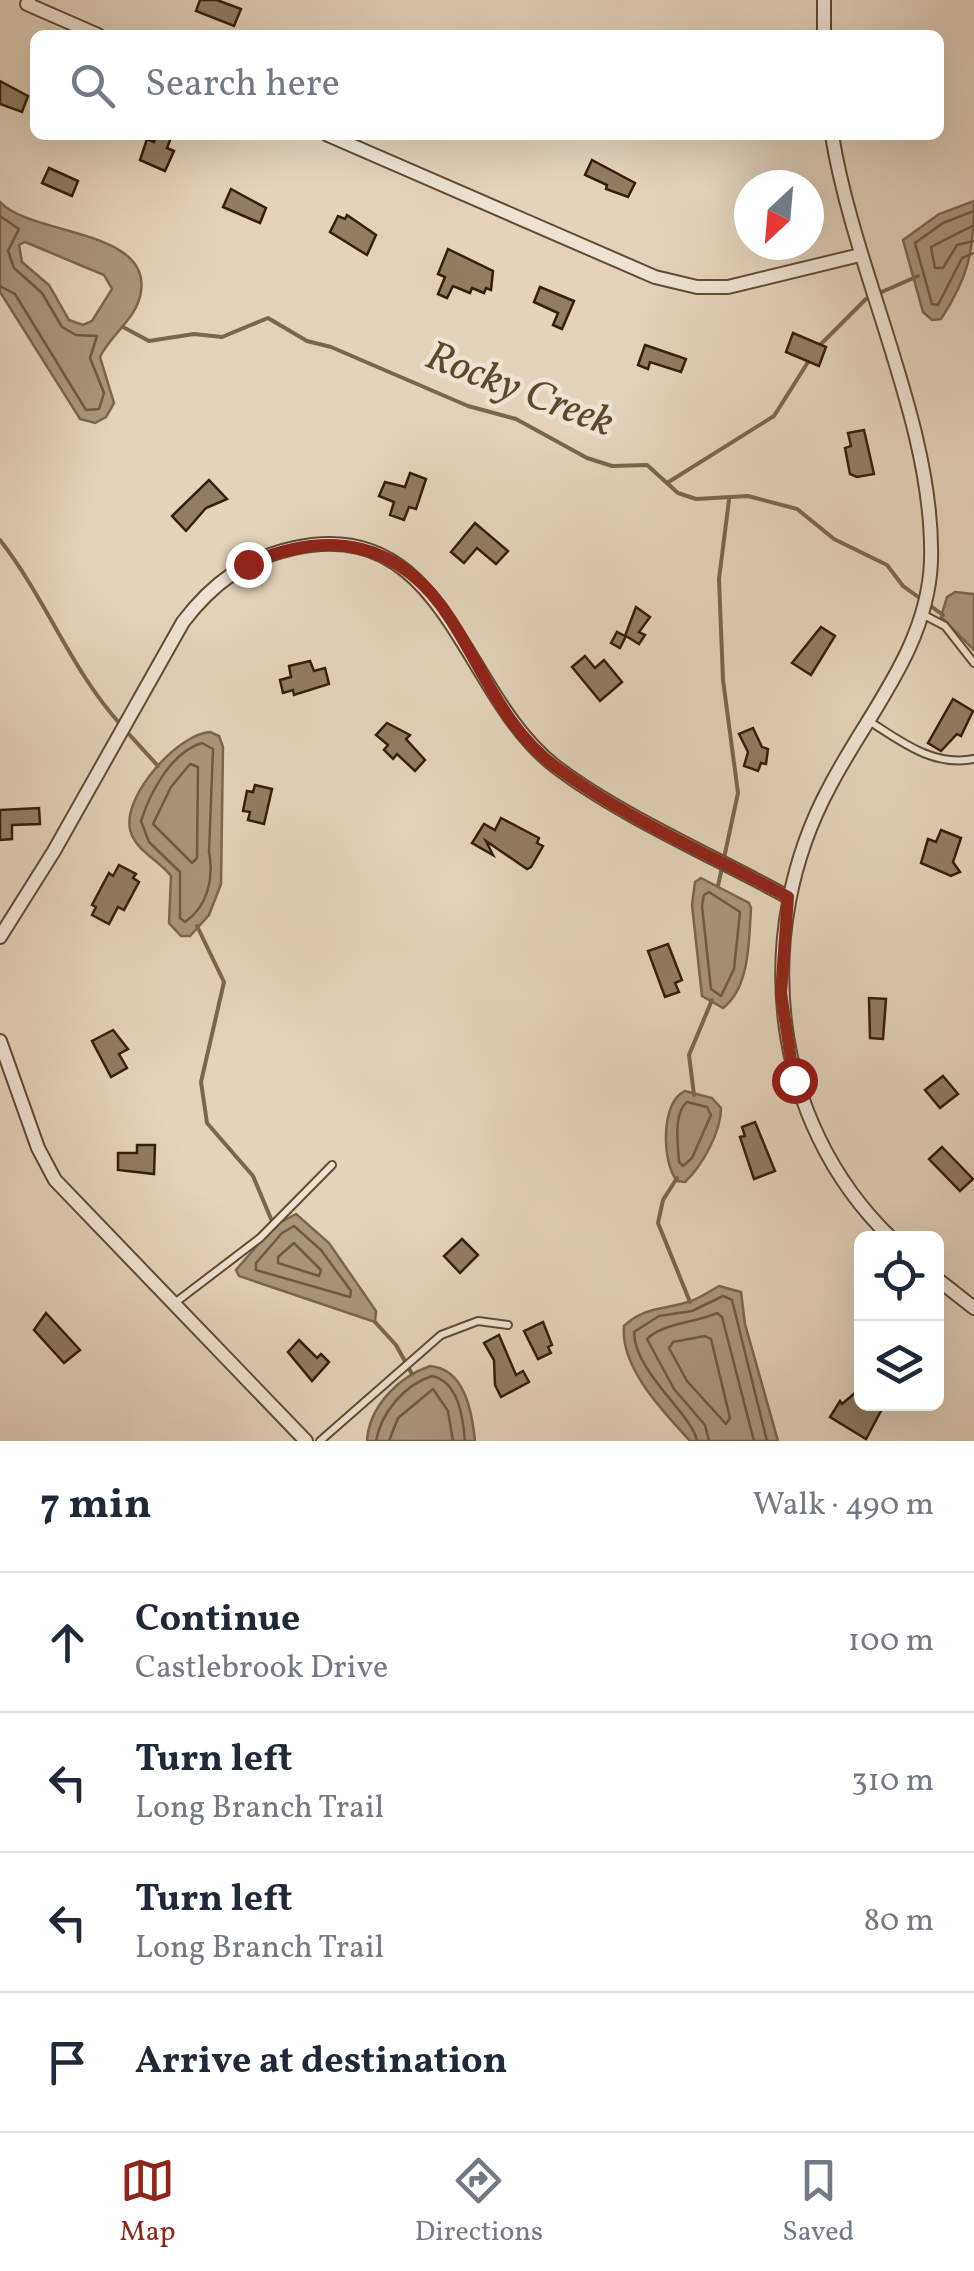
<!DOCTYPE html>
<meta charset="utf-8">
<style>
:root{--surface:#fff;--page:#f2f2f3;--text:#1f2937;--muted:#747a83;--line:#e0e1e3;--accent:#8f2418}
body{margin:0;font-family:Vollkorn,serif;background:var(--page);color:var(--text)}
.controls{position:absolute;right:30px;bottom:30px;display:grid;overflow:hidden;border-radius:15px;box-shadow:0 10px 40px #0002}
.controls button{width:90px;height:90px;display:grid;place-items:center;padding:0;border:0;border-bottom:2px solid var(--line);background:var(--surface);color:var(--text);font:50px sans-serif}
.compass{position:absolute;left:734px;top:170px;width:90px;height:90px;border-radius:50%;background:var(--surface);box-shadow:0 10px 40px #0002;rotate:206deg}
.stop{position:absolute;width:30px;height:30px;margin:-22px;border:8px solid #8f2418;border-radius:50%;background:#fff}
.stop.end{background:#8f2418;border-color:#fff;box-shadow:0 2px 10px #0008}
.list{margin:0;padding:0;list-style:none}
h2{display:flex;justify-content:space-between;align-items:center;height:130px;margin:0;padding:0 40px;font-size:42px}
h2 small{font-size:32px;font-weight:400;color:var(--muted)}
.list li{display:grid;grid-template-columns:65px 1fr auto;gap:30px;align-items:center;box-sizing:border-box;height:140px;padding:0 40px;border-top:2px solid var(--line)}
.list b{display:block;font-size:38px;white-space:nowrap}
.list p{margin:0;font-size:32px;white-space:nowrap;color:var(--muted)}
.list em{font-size:32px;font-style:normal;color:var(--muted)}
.icon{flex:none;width:55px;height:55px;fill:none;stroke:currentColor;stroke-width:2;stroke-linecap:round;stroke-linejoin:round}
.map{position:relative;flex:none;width:974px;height:1441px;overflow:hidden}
.search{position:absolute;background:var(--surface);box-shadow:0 10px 40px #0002;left:30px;right:30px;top:30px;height:110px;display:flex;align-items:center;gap:25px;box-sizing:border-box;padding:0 35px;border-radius:15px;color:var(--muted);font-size:38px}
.sheet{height:690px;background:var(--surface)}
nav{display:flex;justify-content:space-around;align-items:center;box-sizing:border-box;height:140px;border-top:2px solid var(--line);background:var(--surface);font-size:28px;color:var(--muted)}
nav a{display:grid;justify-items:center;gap:5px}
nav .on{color:var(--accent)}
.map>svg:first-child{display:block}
.water{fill:#a8967c;stroke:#7a664c;stroke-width:2.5;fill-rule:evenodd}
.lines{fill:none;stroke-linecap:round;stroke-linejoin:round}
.shore{stroke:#6f5a40;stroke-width:2.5}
.stream{stroke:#7a664c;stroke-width:4}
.building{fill:#907d63;stroke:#361f03;stroke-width:2.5}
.service-casing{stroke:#614c31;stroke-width:10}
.minor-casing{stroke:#614c31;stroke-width:16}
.service{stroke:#ede2d3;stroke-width:6}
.minor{stroke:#ede2d3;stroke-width:12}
.route{stroke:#8f2418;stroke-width:12}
.labels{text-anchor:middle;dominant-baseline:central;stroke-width:9;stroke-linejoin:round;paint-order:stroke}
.water-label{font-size:42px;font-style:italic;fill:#5e492d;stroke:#ede2d3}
</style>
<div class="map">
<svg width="974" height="1441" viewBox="0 0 974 1441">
<rect width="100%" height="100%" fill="#e3d3bb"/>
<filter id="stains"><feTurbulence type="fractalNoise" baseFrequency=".002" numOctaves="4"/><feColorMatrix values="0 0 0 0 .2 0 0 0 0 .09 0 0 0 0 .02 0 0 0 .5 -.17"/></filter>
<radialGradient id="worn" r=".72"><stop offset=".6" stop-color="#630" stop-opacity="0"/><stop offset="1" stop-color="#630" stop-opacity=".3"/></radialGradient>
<g class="water">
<path d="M974 201C974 249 969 277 941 319L932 320 923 312 903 240 939 214Z"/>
<path d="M0 202C30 235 150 229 141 291 138 318 111 334 100 357L114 403 106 417 95 423 80 419 0 292ZM25 242 104 275 112 289 92 321 83 325 69 320 49 285 22 262 19 245Z"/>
<path d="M955 592 974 594V650L941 617 947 597Z"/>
<path d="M210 732 219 736 223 747 221 884 209 915 190 936H181L169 923 171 876C159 860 134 850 130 829 123 795 178 734 210 732Z"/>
<path d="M701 878 749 903 751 908C749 939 750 988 723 1008L702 996 692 905 695 882Z"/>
<path d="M685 1091 712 1098 721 1108C721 1132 702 1166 685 1182L677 1181C662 1163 660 1102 685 1091Z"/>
<path d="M296 1214 329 1243 376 1311 375 1322 239 1276 236 1270 274 1226Z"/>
<path d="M719 1286 741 1292 745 1324 778 1441H690C664 1412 620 1368 624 1326 645 1306 666 1310 691 1301 700 1298 710 1291 719 1286Z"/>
<path d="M430 1366C465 1369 472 1412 475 1441H367C369 1407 398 1377 430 1366Z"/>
</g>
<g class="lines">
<g class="shore">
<path d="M974 211 943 223 915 243 932 304 938 305 962 258 974 253"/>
<path d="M0 216 19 229 8 251 14 268 42 293 62 327 76 335 97 336 90 358 104 393 99 409 86 410 15 294 0 286"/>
<path d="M974 225 931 247 935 268H943L957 245 974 241"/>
<path d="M202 743 213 749 209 852C214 878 208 906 185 922L180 918V872L149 842 141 821C150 793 171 752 202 743Z"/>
<path d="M190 764 198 767 197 858 192 863 153 824 171 787Z"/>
<path d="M709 892 740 912 734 969 721 996 711 989 702 906 704 895Z"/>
<path d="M687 1102 707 1107 711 1115 692 1158 683 1166 679 1162C678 1143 673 1114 687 1102Z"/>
<path d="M294 1226 321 1250 351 1291 350 1297 256 1270V1263L282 1233Z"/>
<path d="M294 1243 321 1270 319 1276 278 1263V1257Z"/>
<path d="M705 1336 711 1339 730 1418 726 1424 687 1381 669 1348 673 1342Z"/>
<path d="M376 1441C381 1413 404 1385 432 1376 459 1382 463 1418 465 1441"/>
<path d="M389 1441 398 1418 433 1389 448 1411 453 1441"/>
<path d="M697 1441C693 1415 634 1372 634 1332L659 1316 692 1311 723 1296 732 1300 767 1441"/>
<path d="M709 1441 705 1425 674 1389 647 1339C663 1323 695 1323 717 1313L722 1317 754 1441"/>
</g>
<g class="stream">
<path d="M123 327 149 341 194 334 222 337 268 318 307 341 331 347 468 406 516 419 587 458 612 466 647 465 678 493 696 499 748 496 797 509 834 539 887 565 903 586 943 615"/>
<path d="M818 347 866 299 918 276"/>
<path d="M667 483 774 416 810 359"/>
<path d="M0 540C46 599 71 670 121 725"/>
<path d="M127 732 158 766"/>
<path d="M718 886 738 793 723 680 719 579 729 500"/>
<path d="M197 926 224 982 201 1082 207 1123 253 1176 274 1226"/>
<path d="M694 1095 689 1055 712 1000"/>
<path d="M677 1178 663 1200 658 1223 690 1302"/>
<path d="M375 1322 396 1345 412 1374"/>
</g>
</g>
<g class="building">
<path d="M200 0H217L241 9 234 26 196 11Z"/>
<path d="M0 81 28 96 22 112 0 104Z"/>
<path d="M157 135H172L167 148 174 151 165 171 140 160 147 139 154 142Z"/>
<path d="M592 160 635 183 628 197 606 189 607 185 585 175Z"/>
<path d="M49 168 78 181 72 196 42 183Z"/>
<path d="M231 189 266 208 260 223 223 207Z"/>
<path d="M347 215 376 235 367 255 330 232 338 216 345 219Z"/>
<path d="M448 249 493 271 491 290 486 288 484 293 472 288 470 293 453 286 447 298 438 294 445 277 438 274Z"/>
<path d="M540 287 574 301 562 329 553 325 558 313 534 302Z"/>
<path d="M793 333 826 347 819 366 786 352Z"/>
<path d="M645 345 686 359 681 372 650 362 648 369 638 365Z"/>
<path d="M864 430 874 474 857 477 850 474 845 448 851 446 848 433Z"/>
<path d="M410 473 426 479 416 509 409 507 404 520 390 515 394 502 379 496 385 482 405 487Z"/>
<path d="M209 480 227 499 206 508 186 531 172 516Z"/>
<path d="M475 523 508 551 496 564 477 548 464 563 451 552Z"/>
<path d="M636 607 650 617 639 632 645 635 639 644 626 636 620 648 611 643 617 632 625 636Z"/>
<path d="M821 627 835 636 811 675 792 663Z"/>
<path d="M585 656 595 668 604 660 622 682 600 701 572 667Z"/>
<path d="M310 661 314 671 325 668 329 684 294 695 293 690 283 693 280 680 291 677 289 666Z"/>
<path d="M953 699 973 711 961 736 957 734 941 751 928 743Z"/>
<path d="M387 723 410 735 406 739 425 760 415 771 397 754 393 759 384 750 388 745 376 735Z"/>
<path d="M753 728 762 747 768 749 766 764 761 763 758 771 744 766 748 752 739 734Z"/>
<path d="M255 785 272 789 264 824 248 820 250 812 243 811 247 791 253 792Z"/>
<path d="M39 808 40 824 12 825V839L0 840V810Z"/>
<path d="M501 818 539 838 537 843 543 846 531 867 527 869 486 841 493 855 472 843 484 824 495 830Z"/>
<path d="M941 830 961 838 953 862 960 872 951 876 921 863 928 839 936 842Z"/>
<path d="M119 865 136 874 133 878 139 882 124 910 118 907 109 924 92 915 96 907 92 905 109 873 113 876Z"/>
<path d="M668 944 682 980 675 983 679 992 665 997 648 951Z"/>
<path d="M869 998 886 999 883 1039 870 1038Z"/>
<path d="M113 1030 128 1049 119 1054 127 1068 111 1077 92 1041Z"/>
<path d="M943 1076 958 1094 940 1108 925 1090Z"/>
<path d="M755 1122 775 1171 754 1179 740 1137 745 1136 742 1127Z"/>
<path d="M137 1145H155L154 1174 118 1170V1153H137Z"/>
<path d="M942 1147 973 1179 960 1191 929 1159Z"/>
<path d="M462 1239 478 1255 460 1273 444 1256Z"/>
<path d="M46 1313 80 1350 64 1363 34 1330Z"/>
<path d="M543 1322 552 1345 548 1347 551 1353 538 1359 524 1331Z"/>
<path d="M499 1335 516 1375 523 1371 529 1382 501 1397 495 1385 494 1360 484 1343Z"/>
<path d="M299 1340 317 1358 321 1354 329 1362 312 1381 288 1352Z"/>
<path d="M855 1393 862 1404H871L881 1411 866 1439 830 1417 840 1401 842 1404Z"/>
</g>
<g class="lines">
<g class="service-casing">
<g id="service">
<path d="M922 614 945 626 974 663"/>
<path d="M869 721C902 742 933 767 974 759"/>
<path d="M176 1302 260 1238 332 1165"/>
<path d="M320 1441 441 1335 478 1321 508 1325"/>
</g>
</g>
<g class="minor-casing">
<g id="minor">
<path d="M29 0 27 4 98 35"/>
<path d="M824 0V35"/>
<path d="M328 135 655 277 697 287H728L860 255"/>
<path d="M832 135C854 273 935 425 931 561 928 647 868 713 830 786 751 932 769 1120 891 1238"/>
<path d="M0 937 54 851 183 622C212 584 245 559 294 548 447 514 461 694 555 766 617 814 717 858 788 897"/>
<path d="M0 1041 38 1148 55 1180 306 1441"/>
<path d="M936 1278 974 1308"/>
</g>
</g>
<use href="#service" class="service"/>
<use href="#minor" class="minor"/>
</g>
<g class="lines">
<path class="route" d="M248 564C329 528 401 541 451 620 484 671 505 730 556 767 626 819 711 855 788 897L781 993 794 1080"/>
</g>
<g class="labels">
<g class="water-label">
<text transform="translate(519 391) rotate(21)">Rocky Creek</text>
</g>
</g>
<rect width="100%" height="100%" filter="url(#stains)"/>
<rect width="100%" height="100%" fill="url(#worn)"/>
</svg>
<div class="controls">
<button><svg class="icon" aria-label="locate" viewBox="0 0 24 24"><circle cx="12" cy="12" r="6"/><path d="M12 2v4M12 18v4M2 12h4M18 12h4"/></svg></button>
<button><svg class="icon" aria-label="layers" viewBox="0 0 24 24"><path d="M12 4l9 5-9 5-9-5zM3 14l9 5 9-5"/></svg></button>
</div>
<svg class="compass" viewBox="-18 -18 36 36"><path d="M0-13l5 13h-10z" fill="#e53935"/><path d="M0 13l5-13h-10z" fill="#747a83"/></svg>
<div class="stop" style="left:794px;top:1080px"></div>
<div class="stop end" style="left:248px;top:564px"></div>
<div class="search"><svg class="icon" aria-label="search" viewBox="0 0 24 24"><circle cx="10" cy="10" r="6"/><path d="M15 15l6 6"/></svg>Search here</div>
</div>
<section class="sheet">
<h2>7 min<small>Walk · 490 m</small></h2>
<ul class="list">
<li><svg class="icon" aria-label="ahead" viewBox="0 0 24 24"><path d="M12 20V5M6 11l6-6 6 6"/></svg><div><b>Continue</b><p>Castlebrook Drive</p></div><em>100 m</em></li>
<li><svg class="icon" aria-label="left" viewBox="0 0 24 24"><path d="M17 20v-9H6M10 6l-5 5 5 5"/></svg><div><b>Turn left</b><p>Long Branch Trail</p></div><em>310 m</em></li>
<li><svg class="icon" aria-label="left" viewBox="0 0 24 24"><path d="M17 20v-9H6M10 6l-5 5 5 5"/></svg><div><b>Turn left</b><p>Long Branch Trail</p></div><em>80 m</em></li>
<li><svg class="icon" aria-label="arrive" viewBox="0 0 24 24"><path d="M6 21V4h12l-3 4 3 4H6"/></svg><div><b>Arrive at destination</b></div></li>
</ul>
</section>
<nav>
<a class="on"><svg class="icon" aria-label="map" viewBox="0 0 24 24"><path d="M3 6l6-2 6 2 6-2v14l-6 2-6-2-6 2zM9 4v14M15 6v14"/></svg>Map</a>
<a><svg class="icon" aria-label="directions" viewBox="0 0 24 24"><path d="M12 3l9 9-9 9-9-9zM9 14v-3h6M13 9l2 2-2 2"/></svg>Directions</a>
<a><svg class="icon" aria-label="saved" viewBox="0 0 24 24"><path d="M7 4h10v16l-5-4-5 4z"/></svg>Saved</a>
</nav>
